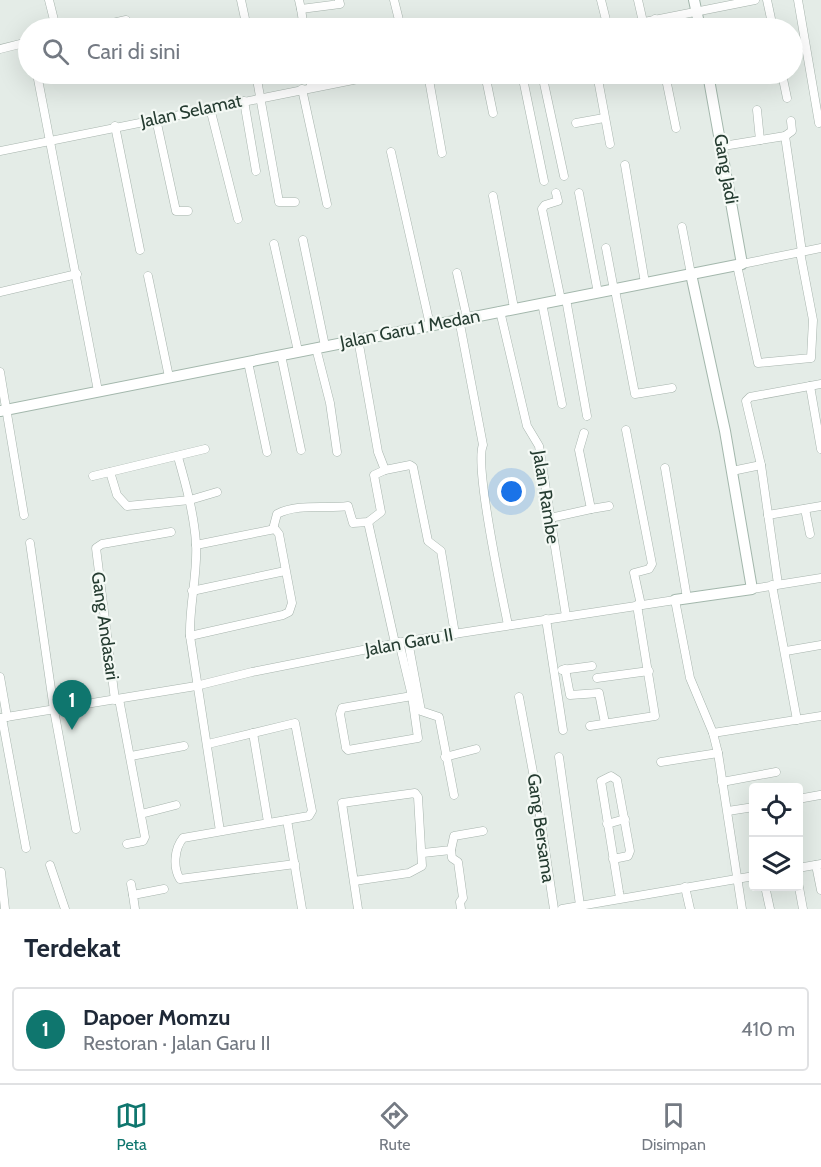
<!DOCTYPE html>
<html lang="id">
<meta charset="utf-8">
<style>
:root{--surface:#fff;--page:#f2f2f3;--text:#1f2937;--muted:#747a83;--line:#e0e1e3;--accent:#0f766e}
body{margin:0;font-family:Cabin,sans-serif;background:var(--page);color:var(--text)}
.controls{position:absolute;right:18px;bottom:18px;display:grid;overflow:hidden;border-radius:6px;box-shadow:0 6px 24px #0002}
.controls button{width:54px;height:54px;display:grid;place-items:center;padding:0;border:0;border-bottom:2px solid var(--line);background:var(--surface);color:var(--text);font:30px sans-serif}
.you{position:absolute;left:512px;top:492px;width:21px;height:21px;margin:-15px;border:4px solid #fff;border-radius:50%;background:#1a73e8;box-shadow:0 0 0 9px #1a73e833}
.badge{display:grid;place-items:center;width:39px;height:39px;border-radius:50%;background:var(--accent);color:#fff;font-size:20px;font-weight:700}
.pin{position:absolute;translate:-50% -50px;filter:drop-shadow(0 2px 3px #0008)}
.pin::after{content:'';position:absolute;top:32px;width:21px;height:18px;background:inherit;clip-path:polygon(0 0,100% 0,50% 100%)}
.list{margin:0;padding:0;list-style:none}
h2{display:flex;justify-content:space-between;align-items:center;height:78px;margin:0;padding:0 24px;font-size:26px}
h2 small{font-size:20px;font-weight:400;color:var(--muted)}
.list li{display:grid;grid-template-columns:39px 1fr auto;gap:18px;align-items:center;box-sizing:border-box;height:84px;margin:0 12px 12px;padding:0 12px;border:2px solid var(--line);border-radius:6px}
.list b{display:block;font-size:22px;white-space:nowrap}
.list p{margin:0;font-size:20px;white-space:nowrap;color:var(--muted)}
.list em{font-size:20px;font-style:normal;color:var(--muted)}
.icon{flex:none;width:33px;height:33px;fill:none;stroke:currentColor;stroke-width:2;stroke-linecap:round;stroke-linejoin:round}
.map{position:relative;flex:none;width:821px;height:909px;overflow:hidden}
.search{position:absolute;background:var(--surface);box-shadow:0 6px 24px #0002;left:18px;right:18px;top:18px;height:66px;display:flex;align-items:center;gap:15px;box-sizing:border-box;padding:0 21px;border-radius:33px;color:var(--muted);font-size:22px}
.sheet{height:174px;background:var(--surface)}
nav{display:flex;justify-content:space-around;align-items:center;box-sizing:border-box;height:84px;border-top:2px solid var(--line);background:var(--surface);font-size:16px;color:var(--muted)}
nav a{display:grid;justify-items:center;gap:3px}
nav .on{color:var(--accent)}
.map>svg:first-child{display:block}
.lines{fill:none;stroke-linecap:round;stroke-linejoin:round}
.street-casing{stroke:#a7b4ad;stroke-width:9}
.secondary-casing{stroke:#a3b7ac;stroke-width:12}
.street{stroke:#fff;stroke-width:8}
.secondary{stroke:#fff;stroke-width:10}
.labels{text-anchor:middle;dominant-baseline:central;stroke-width:4.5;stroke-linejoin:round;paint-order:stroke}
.street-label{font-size:18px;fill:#253c31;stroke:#f4f9f5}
</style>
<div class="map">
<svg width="821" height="909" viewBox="0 0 821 909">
<rect width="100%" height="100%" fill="#e4ece7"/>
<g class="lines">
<g class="street-casing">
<g id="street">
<path d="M49 0 56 28"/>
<path d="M241 0 247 28"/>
<path d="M299 0 301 9"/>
<path d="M394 0 401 28"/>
<path d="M601 0 608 28"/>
<path d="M638 0 643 22"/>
<path d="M767 0 773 28"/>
<path d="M798 0 819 123"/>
<path d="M655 19 657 28"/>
<path d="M90 28 126 20"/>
<path d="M304 28 301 9 340 4 339 0"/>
<path d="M614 28 755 0"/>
<path d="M0 49 28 42"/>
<path d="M37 74 98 391"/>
<path d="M256 74 279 202H295"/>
<path d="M310 74 311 87"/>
<path d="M428 74 442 153"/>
<path d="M485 74 493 113"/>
<path d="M522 74 544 181"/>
<path d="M542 74 564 176"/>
<path d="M597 74 610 144"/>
<path d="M665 74 676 128"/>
<path d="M782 74 787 98"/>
<path d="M302 89 327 204"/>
<path d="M244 101 256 171"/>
<path d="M210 108 238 219"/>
<path d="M757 110 760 140"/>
<path d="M156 119 176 211H188"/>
<path d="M576 123 604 118"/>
<path d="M115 126 140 250"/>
<path d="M785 136 802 252"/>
<path d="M723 146 785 136 792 131 791 121"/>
<path d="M0 151 383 74"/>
<path d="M391 152 430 325"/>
<path d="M625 165 645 283"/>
<path d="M556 193 558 201 545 205 542 209 561 300"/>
<path d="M579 193 598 293"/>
<path d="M493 196 514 308"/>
<path d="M682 227 691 274"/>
<path d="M303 240 325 346"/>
<path d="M274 244 298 351"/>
<path d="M606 248 614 290"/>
<path d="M742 264 821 248"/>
<path d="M737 265 758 363 811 358 813 320 800 252"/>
<path d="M457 273 467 318"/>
<path d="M148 276 169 377"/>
<path d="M615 290 635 394 672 388"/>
<path d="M0 292 77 274"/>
<path d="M566 299 587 416"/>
<path d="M542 303 562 404"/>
<path d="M500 311 527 426 539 446 566 616"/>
<path d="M459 319 483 445C474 464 502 595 508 625"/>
<path d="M358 339 378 452 385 470"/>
<path d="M316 348 330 403 337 452"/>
<path d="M281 355 301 450"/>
<path d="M248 362 267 452"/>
<path d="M0 372 24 515"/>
<path d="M810 386 821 449"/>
<path d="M626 430 652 564 649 569 634 573 641 605"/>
<path d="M178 457C186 485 194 514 196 543 198 574 189 605 190 636L220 831"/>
<path d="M665 468 687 598"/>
<path d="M732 471 761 465"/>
<path d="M110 472 117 495 127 506 190 500 217 492"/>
<path d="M93 476 205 449"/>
<path d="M591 509 609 506"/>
<path d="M805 509 810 534"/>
<path d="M768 515 821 506"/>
<path d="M550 518 591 509 579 450 584 433"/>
<path d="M368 522 395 643"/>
<path d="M273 529 277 514C298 503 326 509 348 506L353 523 368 522 381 512 374 475 385 470 410 465 413 467 428 541 441 551 455 634"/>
<path d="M30 543 54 710 76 829"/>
<path d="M778 584 761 465 746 401 750 397 821 384"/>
<path d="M772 585 797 720"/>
<path d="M752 589 821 578"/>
<path d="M192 591 285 571"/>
<path d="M546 619 563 730"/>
<path d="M190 636 283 615 289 612 292 603 279 534 275 529 196 545"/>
<path d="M408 641 421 711 439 717 454 795"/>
<path d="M399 642 412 696 418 738 348 750 346 748 340 714 342 708 412 696"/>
<path d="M786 651 821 645"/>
<path d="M565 669 570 695 599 693 605 723"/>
<path d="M562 670 592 666"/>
<path d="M0 677 7 717"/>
<path d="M597 678 649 671"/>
<path d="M519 697 535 783 554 909"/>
<path d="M119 699 145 837 143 841 127 844"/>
<path d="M115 700 96 548 102 544 171 532"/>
<path d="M0 718 196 686 252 672 408 641 675 600 690 678 713 733 718 753 742 909"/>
<path d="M2 718 26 848"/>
<path d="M590 726 655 716 637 605"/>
<path d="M253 733 268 822"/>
<path d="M713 733 821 716"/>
<path d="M208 744 295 723 312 811 309 816 183 838C174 849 173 868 180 879L295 864"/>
<path d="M131 756 184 746"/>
<path d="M445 757 476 749"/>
<path d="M559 757 580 905"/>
<path d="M661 762 718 753"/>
<path d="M722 782 776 772"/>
<path d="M798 799 820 795"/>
<path d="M728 811 754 807"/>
<path d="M141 814 176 805"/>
<path d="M287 820 302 909"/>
<path d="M607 824 625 819"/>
<path d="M451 850 452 858 458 862 463 898 460 902 461 909"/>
<path d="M423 853 451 850 454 836 483 831"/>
<path d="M613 859 628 856 630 851 617 780 611 776 601 781 619 892 620 897"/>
<path d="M50 865 65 909"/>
<path d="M816 865 821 890"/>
<path d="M798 868 821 864"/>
<path d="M1 872 5 909"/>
<path d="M354 881 409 873 422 866 418 797 415 793 342 803 358 909"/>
<path d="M798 882 803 909"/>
<path d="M131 884 133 895"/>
<path d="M765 886 770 909"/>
<path d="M685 887 690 909"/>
<path d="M135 909 133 895 164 889"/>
<path d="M562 909 754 876"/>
</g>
</g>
<g class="secondary-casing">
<g id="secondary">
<path d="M694 0 700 28"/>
<path d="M0 411 742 264 708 74"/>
<path d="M675 600 752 589 725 431 691 274"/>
</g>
</g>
<use href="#street" class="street"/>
<use href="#secondary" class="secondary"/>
</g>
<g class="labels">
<g class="street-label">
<text transform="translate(191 111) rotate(-12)">Jalan Selamat</text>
<text transform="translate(726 169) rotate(80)">Gang Jadi</text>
<text transform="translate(410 329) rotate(-11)">Jalan Garu 1 Medan</text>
<text transform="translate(546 497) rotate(81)">Jalan Rambe</text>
<text transform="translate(105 626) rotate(82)">Gang Andasari</text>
<text transform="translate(409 642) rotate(-10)">Jalan Garu II</text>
<text transform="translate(541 828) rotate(82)">Gang Bersama</text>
</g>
</g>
</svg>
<div class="controls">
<button><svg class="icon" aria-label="locate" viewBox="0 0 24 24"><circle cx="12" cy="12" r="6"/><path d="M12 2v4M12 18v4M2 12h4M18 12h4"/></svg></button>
<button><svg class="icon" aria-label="layers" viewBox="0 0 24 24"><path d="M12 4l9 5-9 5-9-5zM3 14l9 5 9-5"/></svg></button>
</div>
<div class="you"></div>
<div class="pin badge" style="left:72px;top:730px">1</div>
<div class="search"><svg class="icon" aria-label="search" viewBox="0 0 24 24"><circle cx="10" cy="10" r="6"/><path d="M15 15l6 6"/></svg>Cari di sini</div>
</div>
<section class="sheet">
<h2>Terdekat<small></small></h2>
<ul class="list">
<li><span class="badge">1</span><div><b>Dapoer Momzu</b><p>Restoran · Jalan Garu II</p></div><em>410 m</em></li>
</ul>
</section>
<nav>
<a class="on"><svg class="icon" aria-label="map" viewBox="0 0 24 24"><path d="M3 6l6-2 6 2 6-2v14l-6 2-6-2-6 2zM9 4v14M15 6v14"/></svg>Peta</a>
<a><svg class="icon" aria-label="directions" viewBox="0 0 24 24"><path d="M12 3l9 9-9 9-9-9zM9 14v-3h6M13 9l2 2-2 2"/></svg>Rute</a>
<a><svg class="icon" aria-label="saved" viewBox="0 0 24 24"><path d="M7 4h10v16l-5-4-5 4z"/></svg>Disimpan</a>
</nav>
